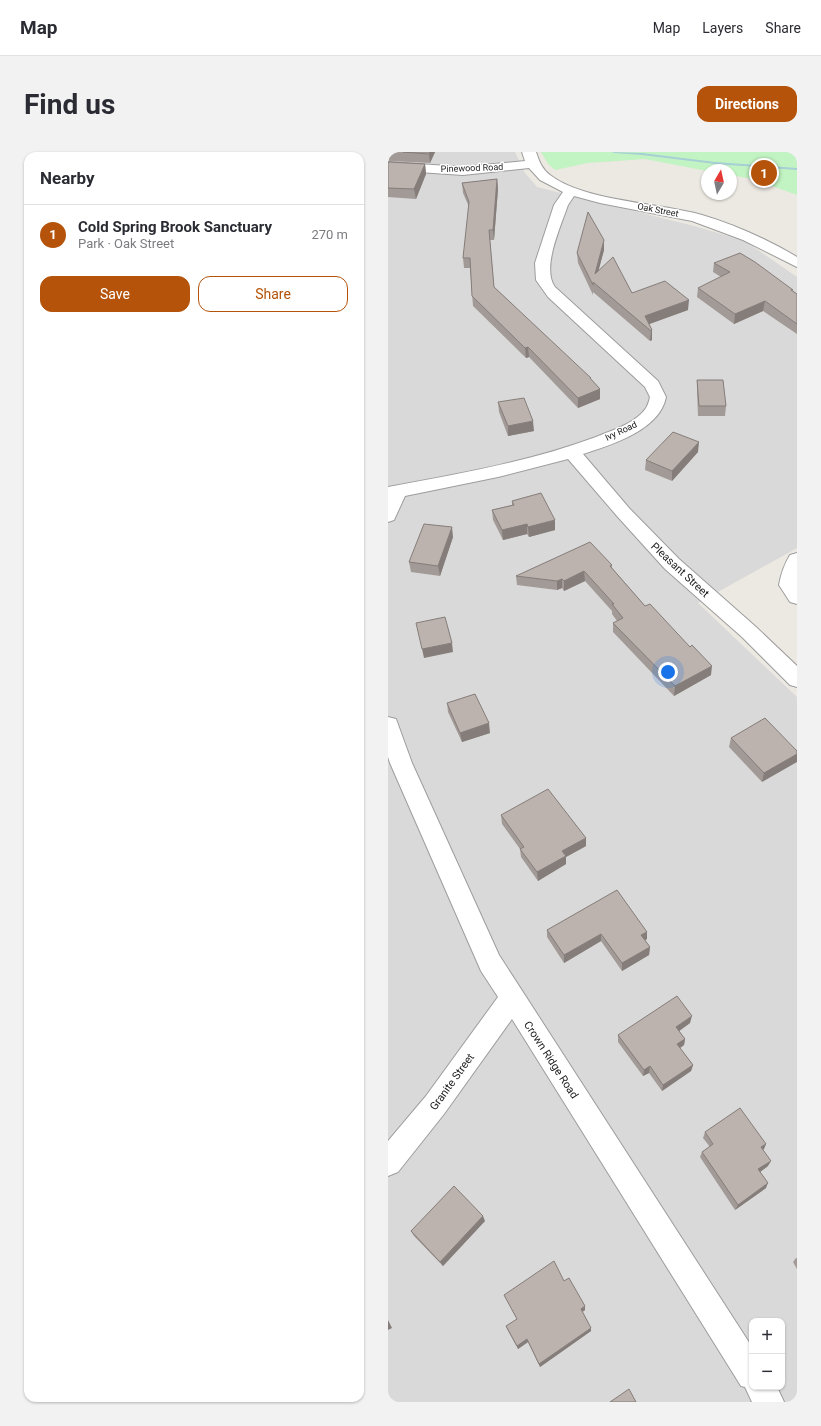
<!DOCTYPE html>
<meta charset="utf-8">
<style>
:root{--surface:#fff;--page:#f2f2f3;--text:#2b2b33;--muted:#7c7c81;--line:#e1e1e2;--accent:#b45309}
body{margin:0;font-family:Roboto,sans-serif;background:var(--page);color:var(--text)}
.controls{position:absolute;right:12px;bottom:12px;display:grid;overflow:hidden;border-radius:8px;box-shadow:0 1px 3px #0004}
.controls button{width:36px;height:36px;display:grid;place-items:center;padding:0;border:0;border-bottom:1px solid var(--line);background:var(--surface);color:var(--text);font:20px sans-serif}
.compass{position:absolute;left:313px;top:12px;width:36px;height:36px;border-radius:50%;background:var(--surface);box-shadow:0 1px 3px #0004;rotate:9deg}
.you{position:absolute;left:280px;top:520px;width:14px;height:14px;margin:-10px;border:3px solid #fff;border-radius:50%;background:#1a73e8;box-shadow:0 0 0 6px #1a73e833}
.badge{display:grid;place-items:center;width:26px;height:26px;border-radius:50%;background:var(--accent);color:#fff;font-size:13px;font-weight:700}
.pin{position:absolute;translate:-50% -50%;border:2px solid #fff;box-shadow:0 1px 4px #0006}
.list{margin:0;padding:0;list-style:none}
h2{display:flex;justify-content:space-between;align-items:center;height:52px;margin:0;padding:0 16px;font-size:17px}
h2 small{font-size:13px;font-weight:400;color:var(--muted)}
.list li{display:grid;grid-template-columns:26px 1fr auto;gap:12px;align-items:center;box-sizing:border-box;height:60px;padding:0 16px;border-top:1px solid var(--line)}
.list b{display:block;font-size:15px;white-space:nowrap}
.list p{margin:0;font-size:13px;white-space:nowrap;color:var(--muted)}
.list em{font-size:13px;font-style:normal;color:var(--muted)}
.actions{display:flex;gap:8px;padding:12px 16px}
.actions a{flex:1;padding:9px 0;border:1px solid var(--accent);border-radius:12px;text-align:center;font-size:14px;color:var(--accent)}
.actions .main{background:var(--accent);color:#fff}
.map{position:relative;flex:none;width:409px;height:1250px;overflow:hidden;border-radius:12px}
header{display:flex;align-items:center;gap:24px;box-sizing:border-box;height:56px;padding:0 20px;background:var(--surface);border-bottom:1px solid var(--line)}
header strong{font-size:19px}
nav{display:flex;gap:22px;margin-inline-start:auto;font-size:14px}
.intro{display:flex;align-items:center;justify-content:space-between;box-sizing:border-box;height:96px;padding:0 24px}
h1{margin:0;font-size:28px}
.button{padding:10px 18px;border-radius:12px;background:var(--accent);color:#fff;font-size:14px;font-weight:700}
main{display:flex;gap:24px;padding:0 24px}
aside{flex:1;background:var(--surface);border-radius:12px;box-shadow:0 1px 3px #0004}
.map>svg:first-child{display:block}
.residential{fill:#dad9d9;fill-rule:evenodd}
.park{fill:#c2f3c2}
.lines{fill:none;stroke-linecap:round;stroke-linejoin:round}
.stream{fill:#a6cfd6;fill-rule:evenodd}
.minor-casing{stroke:#9d9d9d;stroke-width:2}
.minor{fill:#fff;fill-rule:evenodd}
.wall{fill:#a29a96}
.shaded-wall{fill:#847d7a}
.building{fill:#bcb3af;stroke:#847d7a}
.labels{text-anchor:middle;dominant-baseline:central;stroke-width:3;stroke-linejoin:round;paint-order:stroke}
.far-street-label{font-size:9px;fill:#1c1c1c;stroke:#fff}
.street-label{font-size:11px;fill:#1c1c1c;stroke:#fff}
</style>
<header>
<strong>Map</strong>
<nav><a>Map</a><a>Layers</a><a>Share</a></nav>
</header>
<div class="intro"><h1>Find us</h1><a class="button">Directions</a></div>
<main>
<aside>
<h2>Nearby<small></small></h2>
<ul class="list">
<li><span class="badge">1</span><div><b>Cold Spring Brook Sanctuary</b><p>Park · Oak Street</p></div><em>270 m</em></li>
</ul>
<div class="actions"><a class="main">Save</a><a>Share</a></div>
</aside>
<div class="map">
<svg width="409" height="1250" viewBox="0 0 409 1250">
<rect width="100%" height="100%" fill="#ece8e2"/>
<path class="residential" d="M0 0H127L137 21 149 35 306 74 357 89 409 125V396L310 451 409 545V1250H0ZM364 1169H394V1235H364Z"/>
<path class="park" d="M153 0H409V43L364 27 343 23V18L319 19 257 7 200 11 167 18 160 12Z"/>
<g class="lines">
<path class="stream" d="M224 0 254 1 327 10 409 16V18L327 12 254 3 226 1Z"/>
<g class="minor-casing">
<g id="minor">
<path d="M134 0H148C151 9 154 17 162 23 195 49 272 51 314 63 347 73 379 87 409 105V115L355 88 304 69 212 51 186 44 180 53C173 74 153 116 167 135L270 229 278 245C272 278 223 293 195 302L241 356 291 407 368 475 409 514V535L402 533 354 485 277 417 229 364 180 307 110 325 17 344 6 368 0 370V335C70 322 141 310 208 285 224 278 247 272 258 256 260 253 261 249 262 245L257 235 160 145 148 128 147 111 166 53 175 40 152 28 141 16 75 23 0 18V10L75 15 137 9Z"/>
<path d="M409 401V452L402 450 391 433C393 422 396 413 402 403Z"/>
<path d="M0 565 8 567 24 611 111 803 364 1195V1235H389L396 1250H364L357 1235 353 1234 124 867 56 962 10 1020 0 1024V989L38 944 110 845 93 819 2 611 0 605Z"/>
</g>
</g>
<use href="#minor" class="minor"/>
</g>
<g class="wall">
<path d="M0 0H47L42 11 1 9Z"/>
<path d="M0 10 37 12 38 22 28 47 0 45Z"/>
<path d="M109 27 110 37 106 88H102L106 135 212 237V247L190 256 141 205 138 206 85 154 82 116H76L75 106 81 55 75 41 74 31Z"/>
<path d="M216 88V98L210 119 244 141 300 158 261 172 264 178V188L262 189 205 140V143L190 111 189 101Z"/>
<path d="M326 111 405 139 409 142V182L375 159 346 172 309 145 310 136 333 125 325 120Z"/>
<path d="M309 228 338 254 337 264H310L309 238Z"/>
<path d="M110 250 146 279 120 284 111 260Z"/>
<path d="M310 300 284 329 257 318 258 308Z"/>
<path d="M124 349 167 378 141 385 139 382 115 388 105 368 104 358 124 353Z"/>
<path d="M65 385 52 424 23 420 21 410Z"/>
<path d="M224 413V416L257 454 323 523 286 544 225 480V471L229 469 224 462V459L197 429 176 439 174 436 169 438 129 433 128 424Z"/>
<path d="M59 551 102 581 74 590 60 560Z"/>
<path d="M343 586 409 599 374 630 341 595Z"/>
<path d="M113 663 198 686V694L178 705V712L150 729 133 705 132 697 114 672Z"/>
<path d="M159 778 259 780V787L257 788 262 795 261 803 234 819 213 789 176 811 159 785Z"/>
<path d="M302 871 291 879 297 887 296 893 292 896 305 913 303 919 274 939 261 921 255 924 230 890V883Z"/>
<path d="M317 980 378 992 375 998 380 1014 372 1020 378 1036 347 1058 312 1005 314 1000 322 995 315 986Z"/>
<path d="M97 1069 55 1114 26 1084 23 1079Z"/>
<path d="M408 1106H409V1117L405 1110Z"/>
<path d="M176 1129 197 1158 194 1160 203 1179 152 1215 140 1190 130 1197 119 1177 118 1174 129 1167 116 1143Z"/>
</g>
<g class="shaded-wall">
<path d="M42 0H47L42 11 41 2Z"/>
<path d="M37 12 38 22 28 47 26 37Z"/>
<path d="M109 27 110 37 106 88 105 78Z"/>
<path d="M216 88V98L207 132V122Z"/>
<path d="M301 148 300 158 256 174 257 164Z"/>
<path d="M377 149 375 159 346 172 347 162Z"/>
<path d="M264 178V188L262 189 263 179Z"/>
<path d="M140 195 141 205 138 206 137 196Z"/>
<path d="M212 237V247L190 256V246Z"/>
<path d="M145 269 146 279 120 284V274Z"/>
<path d="M311 290 310 300 284 329V319Z"/>
<path d="M167 368V378L141 385 140 375Z"/>
<path d="M139 372V382L115 388 114 378Z"/>
<path d="M64 375 65 385 52 424 50 414Z"/>
<path d="M196 419 197 429 176 439V429Z"/>
<path d="M174 427V436L169 438V429Z"/>
<path d="M64 491 65 500 36 506 34 497Z"/>
<path d="M324 514 323 523 286 544 287 534Z"/>
<path d="M101 571 102 581 74 590 72 581Z"/>
<path d="M409 602V610L374 630 376 621Z"/>
<path d="M198 686V694L178 705V712L150 729 149 720 174 699Z"/>
<path d="M259 780V787L252 791 253 783Z"/>
<path d="M213 782V789L176 811V803Z"/>
<path d="M262 795 261 803 234 819V811Z"/>
<path d="M304 864 302 871 287 882 288 875Z"/>
<path d="M297 887 296 893 288 899 289 892Z"/>
<path d="M305 913 303 919 274 939 275 933Z"/>
<path d="M262 914 261 921 255 924 256 918Z"/>
<path d="M378 992 376 997 371 1001 373 995Z"/>
<path d="M383 1009 380 1014 368 1023 370 1017Z"/>
<path d="M380 1031 378 1036 347 1058 350 1053Z"/>
<path d="M95 1064 97 1069 55 1114 52 1110Z"/>
<path d="M197 1154V1158L193 1161V1157Z"/>
<path d="M0 1168 4 1176 0 1178Z"/>
<path d="M203 1176V1179L152 1215 151 1212Z"/>
<path d="M139 1187 140 1190 130 1197 129 1194Z"/>
</g>
<g class="building">
<path d="M15 0H42L41 2Z"/>
<path d="M0 10 37 12 26 37 0 36Z"/>
<path d="M109 27 105 78H101L106 135 203 226H202L212 237 190 246 140 195 137 196 84 144 82 106H75L81 50 74 31Z"/>
<path d="M200 60 216 88 207 122 225 105 244 141 277 129 301 148 257 164 264 178 263 179 205 130V133L189 101Z"/>
<path d="M352 101 367 110 405 138H403L409 142V172L377 149 347 162 310 136 342 120 326 111Z"/>
<path d="M309 228H335L338 254H311Z"/>
<path d="M136 246 145 269 120 274 110 250Z"/>
<path d="M285 280 311 290 284 319 258 308Z"/>
<path d="M153 341 167 368 140 375 139 372 114 378 104 358 126 353 124 349Z"/>
<path d="M36 372 64 375 50 414 21 410Z"/>
<path d="M202 390 224 413 222 414 257 454 262 452 302 495 304 493 324 514 287 534 225 471 235 466 224 452H226L196 419 176 429 174 427 169 429 128 424Z"/>
<path d="M57 465 64 491 34 497 28 471Z"/>
<path d="M87 542 101 571 72 581 59 551Z"/>
<path d="M377 566 409 599V602L376 621 343 586Z"/>
<path d="M160 637 198 686 174 699 178 704 149 720 132 697 136 695 113 663Z"/>
<path d="M229 738 259 780 253 783 262 795 234 811 213 782 176 803 159 778Z"/>
<path d="M289 844 304 864 288 875 297 887 289 892 305 913 275 933 262 914 256 918 230 883Z"/>
<path d="M352 956 378 992 373 995 383 1009 370 1017 380 1031 350 1053 314 1000 325 992 317 980Z"/>
<path d="M66 1034 95 1064 52 1110 23 1079Z"/>
<path d="M166 1109 176 1129 181 1126 197 1154 193 1157 203 1176 151 1212 139 1187 129 1194 118 1174 129 1167 116 1143Z"/>
<path d="M241 1237 248 1250H222Z"/>
</g>
<g class="labels">
<g class="far-street-label">
<text transform="translate(84 16) rotate(-2)">Pinewood Road</text>
<text transform="translate(270 58) rotate(11)">Oak Street</text>
<text transform="translate(233 279) rotate(-25)">Ivy Road</text>
</g>
<g class="street-label">
<text transform="translate(292 418) rotate(43)">Pleasant Street</text>
<text transform="translate(163 908) rotate(57)">Crown Ridge Road</text>
<text transform="translate(64 930) rotate(-54)">Granite Street</text>
</g>
</g>
</svg>
<div class="controls">
<button>+</button>
<button>−</button>
</div>
<svg class="compass" viewBox="-18 -18 36 36"><path d="M0-13l5 13h-10z" fill="#e53935"/><path d="M0 13l5-13h-10z" fill="#7c7c81"/></svg>
<div class="you"></div>
<div class="pin badge" style="left:376px;top:21px">1</div>
</div>
</main>
